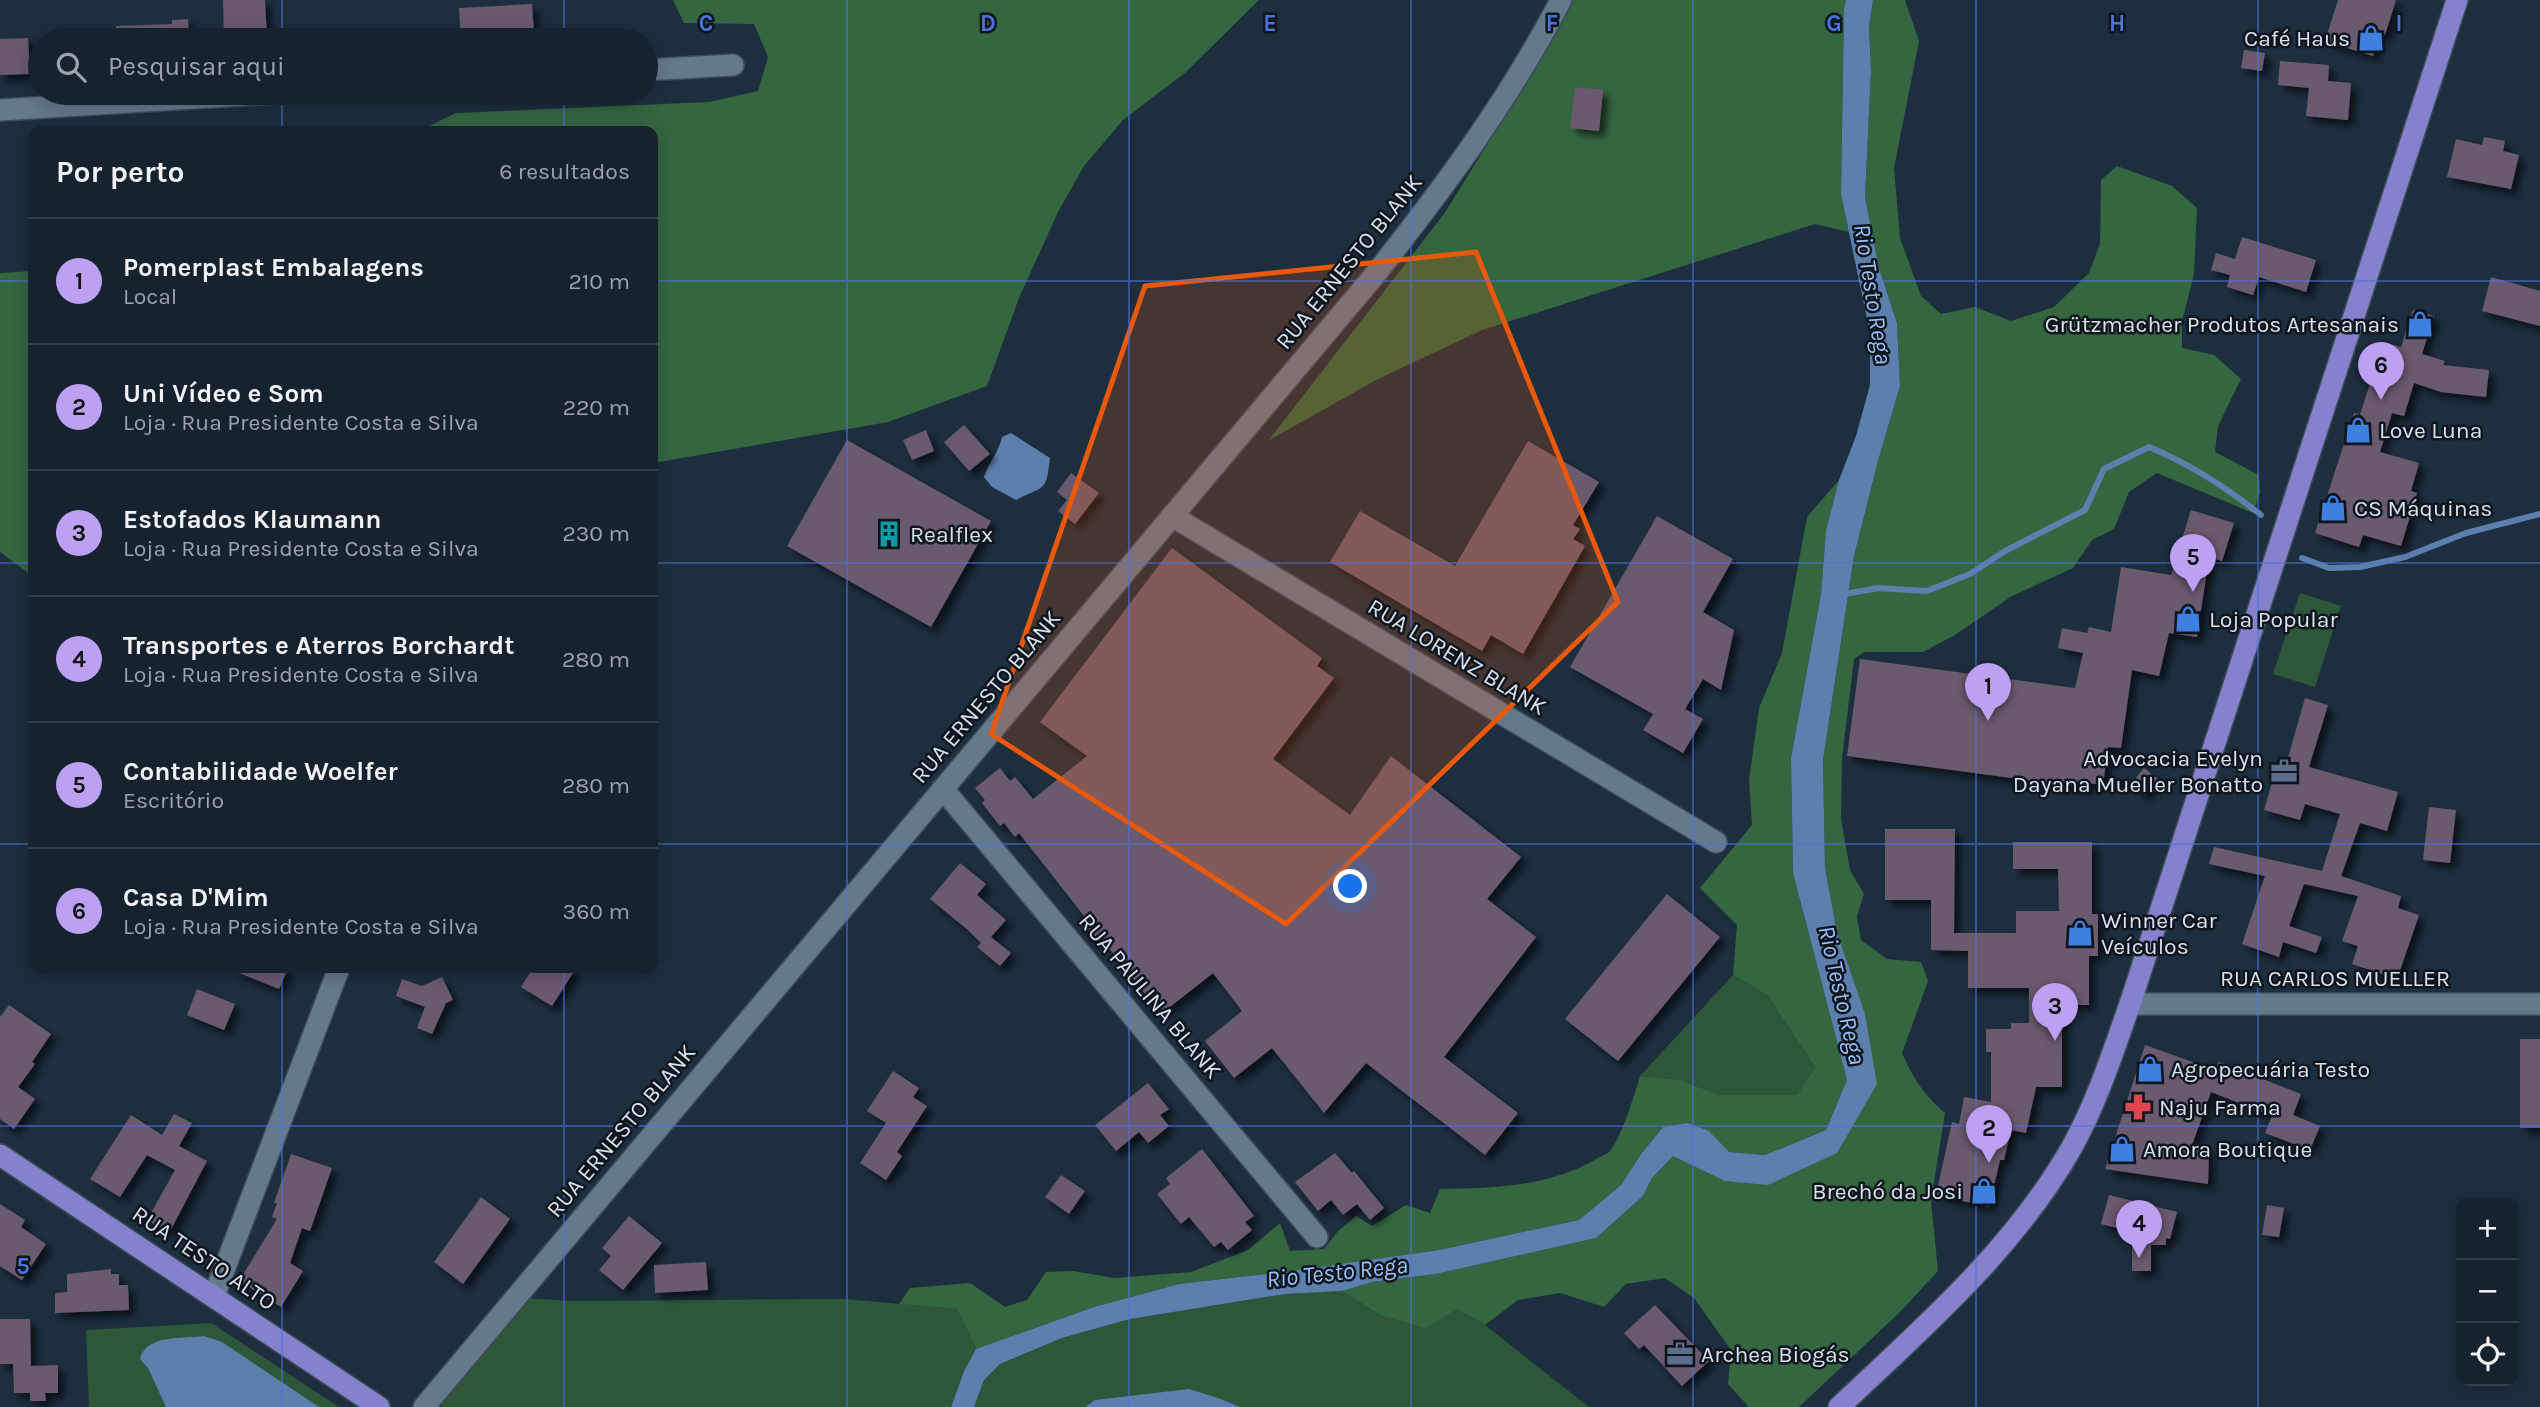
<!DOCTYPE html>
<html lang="pt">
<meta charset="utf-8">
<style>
:root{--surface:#16222e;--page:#232f3a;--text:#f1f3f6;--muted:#9ea4aa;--line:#353f4a;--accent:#bca0f2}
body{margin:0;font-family:Karla,sans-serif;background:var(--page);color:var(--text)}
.controls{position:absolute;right:21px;bottom:21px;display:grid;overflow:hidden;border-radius:14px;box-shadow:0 4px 18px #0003}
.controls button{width:63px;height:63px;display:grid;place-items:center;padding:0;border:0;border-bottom:2px solid var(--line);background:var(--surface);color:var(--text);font:35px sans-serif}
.you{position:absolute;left:1351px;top:887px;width:24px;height:24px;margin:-18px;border:5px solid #fff;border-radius:50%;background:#1a73e8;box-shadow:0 0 0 10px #1a73e833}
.badge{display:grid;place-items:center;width:46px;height:46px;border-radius:50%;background:var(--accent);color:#111;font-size:23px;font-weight:700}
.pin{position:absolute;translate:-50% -58px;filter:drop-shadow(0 2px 4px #0008)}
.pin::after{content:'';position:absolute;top:37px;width:24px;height:21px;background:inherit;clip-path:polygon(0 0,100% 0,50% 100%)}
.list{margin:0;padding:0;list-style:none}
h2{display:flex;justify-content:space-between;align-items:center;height:91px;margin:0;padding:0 28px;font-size:30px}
h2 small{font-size:23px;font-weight:400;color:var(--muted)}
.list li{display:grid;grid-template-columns:46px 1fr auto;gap:21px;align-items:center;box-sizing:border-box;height:126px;padding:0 28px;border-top:2px solid var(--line)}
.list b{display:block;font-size:26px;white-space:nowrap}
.list p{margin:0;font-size:23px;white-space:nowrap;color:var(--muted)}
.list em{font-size:23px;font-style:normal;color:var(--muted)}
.icon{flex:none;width:38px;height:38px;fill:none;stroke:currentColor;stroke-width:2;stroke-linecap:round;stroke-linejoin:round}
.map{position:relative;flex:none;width:2540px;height:1407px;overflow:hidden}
.search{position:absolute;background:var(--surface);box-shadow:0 4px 18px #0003;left:28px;top:28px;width:630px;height:77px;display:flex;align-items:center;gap:18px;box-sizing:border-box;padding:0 24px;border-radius:38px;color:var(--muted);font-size:26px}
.panel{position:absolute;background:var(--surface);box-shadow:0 4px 18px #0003;left:28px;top:126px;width:630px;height:847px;border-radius:14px}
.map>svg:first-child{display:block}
.green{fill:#2e5638}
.forest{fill:#346640}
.water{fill:#5d7fae}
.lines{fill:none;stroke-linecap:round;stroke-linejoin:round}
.stream{stroke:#5d7fae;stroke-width:6}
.building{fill:#6b5a6e;filter:url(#shadow)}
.minor-casing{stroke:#3d4b59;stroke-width:24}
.major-casing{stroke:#3d4b59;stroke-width:24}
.minor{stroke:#65798c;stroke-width:21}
.major{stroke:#8581cc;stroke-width:21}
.marked{fill:#e8590c;fill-opacity:0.2;stroke:#e8590c;stroke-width:5;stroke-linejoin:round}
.grid{fill:none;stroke:#4c73dd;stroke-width:2;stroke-opacity:0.55}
.labels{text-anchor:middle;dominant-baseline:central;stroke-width:5;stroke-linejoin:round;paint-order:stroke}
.poi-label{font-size:23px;fill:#d8e2ed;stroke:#0e151d;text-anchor:start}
.street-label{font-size:23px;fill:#d8e2ed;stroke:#0e151d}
.water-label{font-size:24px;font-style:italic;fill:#99c1f8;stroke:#0e151d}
.grid-label{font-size:23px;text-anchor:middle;font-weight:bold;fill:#4c73dd;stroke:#0e151d;stroke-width:5;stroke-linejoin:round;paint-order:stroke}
</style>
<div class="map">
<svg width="2540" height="1407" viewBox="0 0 2540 1407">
<defs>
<filter id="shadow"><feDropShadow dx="6" dy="6" stdDeviation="3.5" flood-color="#0009"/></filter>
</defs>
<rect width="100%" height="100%" fill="#1d2e3e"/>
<g class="green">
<path d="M2300 593 2341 606 2315 687 2273 674Z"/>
<path d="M1733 975 1767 995 1815 1067 1797 1095H1718L1680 1080 1640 1076Z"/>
<path d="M1342 1291 1380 1315 1457 1309 1485 1325 1589 1407H1240L1221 1399 1095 1400 1085 1407H974L984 1380 1000 1364 1062 1338 1130 1319 1285 1294Z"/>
<path d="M528 1298 569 1301 845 1299 957 1309 976 1349 964 1371 951 1407H442L441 1401Z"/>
<path d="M211 1323 339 1407H89L86 1330Z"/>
</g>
<g class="forest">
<path d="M673 0H1259L1186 72 1123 120 1084 166 1058 212 1019 298 987 386 888 422 653 463V131H419L456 113 709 102 758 91 768 57 754 24 684 23Z"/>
<path d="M1571 0H1846L1844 8 1841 194 1849 232 1815 224 1482 330 1376 380 1268 441 1444 214 1536 66Z"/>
<path d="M1873 0H1905L1919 41 1894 168 1900 238 1921 296 1941 314 1975 307 2011 321 2054 307 2089 273 2100 244 2101 180 2117 166 2172 186 2197 208 2194 274 2182 322V348L2214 355 2241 379 2218 426 2215 452 2259 475 2260 492 2253 513 2157 473 2129 492 2114 529 2092 540 2073 568 2012 596 1955 635 1923 652H1864L1854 659 1842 758 1841 819 1850 870 1864 894 1857 916 1861 940 1887 959 1921 962 1928 981 1902 1053C1913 1078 1924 1095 1945 1113L1931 1201 1938 1271 1900 1312 1799 1407H1749L1728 1384 1731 1350 1694 1298 1665 1278 1626 1284 1604 1307 1560 1293 1518 1300 1485 1325 1457 1309 1426 1328 1380 1315 1342 1291 1372 1282 1436 1274 1596 1238 1643 1196 1652 1178 1673 1156 1695 1166 1768 1185 1877 1084 1837 933 1825 867 1823 760 1854 556 1878 461 1900 386 1897 323 1879 268 1865 197 1871 71 1869 26Z"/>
<path d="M33 271V575H31L0 552V273Z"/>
<path d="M1839 480 1826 530 1821 594 1791 758 1793 873 1847 1080 1826 1130 1765 1155 1728 1152 1709 1131 1663 1127 1641 1154 1621 1185 1579 1220 1439 1250 1291 1271 1179 1284 1094 1307 976 1349 957 1309 899 1304 910 1288 970 1283 1005 1307 1027 1300 1046 1272 1073 1271 1115 1278 1191 1272 1248 1250 1280 1223 1290 1251 1324 1249 1338 1231 1356 1216 1372 1226 1406 1205 1430 1213 1440 1189C1493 1188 1549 1187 1596 1159 1600 1157 1607 1154 1610 1151 1621 1139 1635 1093 1640 1076L1680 1080 1719 1095H1797L1815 1067 1767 995 1733 975 1737 925 1700 888 1752 825 1749 780 1759 708 1782 653 1807 517Z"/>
</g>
<g class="water">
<path d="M1846 0H1873L1869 26 1871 71 1865 197 1879 268 1897 323 1900 386 1878 461 1854 556 1823 760 1825 867 1837 933 1865 1014 1877 1084 1837 1153 1768 1185 1725 1181 1673 1156 1652 1178 1643 1196 1596 1238 1436 1274 1372 1282 1342 1291 1285 1294 1130 1319 1062 1338 1000 1364 984 1380 974 1407H951L964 1371 976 1349 1094 1307 1179 1284 1291 1271 1439 1250 1579 1220 1621 1185 1641 1154 1663 1127 1688 1123 1709 1131 1729 1152 1765 1155 1826 1130 1847 1080 1793 873 1791 758 1821 594 1826 530 1839 480 1856 436 1870 385V333L1841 194 1844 8Z"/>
<path d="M1011 433 1050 458C1046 493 1045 485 1016 500L992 487 984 477C989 462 999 452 1002 437Z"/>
<path d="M204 1336 222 1342 319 1407H166L148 1368 140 1359C146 1334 183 1339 204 1336Z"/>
<path d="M1189 1389 1221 1399 1240 1407H1085L1095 1400Z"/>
</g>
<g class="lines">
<g class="stream">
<path d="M2302 558 2329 568 2360 567 2405 557 2466 533 2540 514"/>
<path d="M1845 594 1878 588 1927 591 1970 574 2005 551 2085 510 2104 469 2149 447C2190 464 2226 487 2261 515"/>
</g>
</g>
<g class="building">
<path d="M223 0H265L267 40H224Z"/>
<path d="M2338 0H2396L2385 35 2380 34 2373 56 2325 41Z"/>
<path d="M532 4 534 33 509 34V40H461L459 8Z"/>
<path d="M188 19 189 40H116V26L172 24V20Z"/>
<path d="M28 38 30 74 0 75V39Z"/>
<path d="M2244 50 2265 53 2262 71 2241 68Z"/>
<path d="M2280 61 2329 65 2328 81 2351 83 2348 120 2306 116 2309 88 2278 85Z"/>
<path d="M1575 87 1603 90 1599 131 1570 128Z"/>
<path d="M2484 137 2505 141 2503 151 2519 155 2511 189 2447 177 2456 139 2482 145Z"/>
<path d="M2242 237 2316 260 2306 292 2259 277 2253 295 2227 287 2230 275 2211 270 2216 253 2235 259Z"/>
<path d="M2491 277 2540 291V326L2482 311Z"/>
<path d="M2413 310 2434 316 2422 354 2445 361 2443 365 2489 370 2486 397 2441 392 2414 383 2404 416 2392 413 2380 452 2419 463 2411 491 2417 493 2401 546 2363 535 2359 547 2315 533 2354 413 2360 415 2383 342 2401 347Z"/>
<path d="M964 425 990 454 969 471 944 442Z"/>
<path d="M926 430 934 451 912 460 903 440Z"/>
<path d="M847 440 991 521 931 627 787 546Z"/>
<path d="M1528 441 1599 482 1573 525 1580 529 1573 539 1585 546 1523 654 1491 635 1482 651 1330 562 1360 511 1455 566Z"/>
<path d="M1071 473 1099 493 1075 524 1058 511 1067 500 1057 492Z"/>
<path d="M2191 510 2234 523 2222 561 2209 557 2197 637 2169 633 2159 676 2132 670 2121 748 2108 747 2103 785 2087 783 2086 788 1847 756 1860 659 2075 688 2083 653 2058 648 2062 628 2087 633 2089 627 2111 632 2121 567 2171 575Z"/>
<path d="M1657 516 1733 559 1703 612 1734 630 1721 690 1703 679 1685 709 1703 719 1683 753 1643 730 1653 714 1570 667Z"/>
<path d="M1172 548 1322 658 1317 666 1334 678 1273 759 1350 815 1391 756 1521 857 1487 899 1536 937 1444 1057 1518 1113 1485 1155 1366 1063 1324 1113 1272 1048 1234 1078 1205 1041 1242 1011 1213 973 1161 1014 1101 938 1095 942 1081 926 1087 921 1084 916 1019 833 1015 837 1004 823 1000 826 982 803 985 800 975 788 1000 768 1010 781 1015 777 1033 799 1087 756 1040 722Z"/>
<path d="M2305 698 2328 705 2309 767 2398 792 2387 831 2360 823 2341 876 2401 896 2398 908 2419 915 2397 979 2352 964 2358 946 2342 941 2358 896 2304 884 2289 926 2322 937 2316 953 2283 942 2279 957 2242 944 2265 876 2209 864 2214 847 2322 871 2340 814 2305 804 2300 820 2264 810 2279 759 2287 761Z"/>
<path d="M2144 768 2158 779 2145 795 2131 784Z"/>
<path d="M2429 807 2456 810 2450 863 2423 860Z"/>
<path d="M1885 829H1955L1954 933H2016V911H2059L2058 869H2013V842H2092V914H2098V956H2089V1005H2062V1087H2036L2026 1133 2011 1130 2004 1160H2000L1989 1207 1936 1195 1952 1122 1959 1124 1964 1097 1991 1102V1052H1986V1029H2011V1023H2029V988H1968V951L1931 950V900H1885Z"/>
<path d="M960 863 986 884 977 895 1006 920 991 937 1011 953 1000 966 977 947 981 943 968 930 930 899Z"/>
<path d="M1667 894 1720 937 1618 1061 1565 1019Z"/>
<path d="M227 968H288L279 989Z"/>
<path d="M533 968H576L552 1006 521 987Z"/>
<path d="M442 977 453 1000 446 1003 432 1034 417 1028 425 1007 396 996 402 979 422 986Z"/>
<path d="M197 989 235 1004 224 1030 187 1015Z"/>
<path d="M9 1005 51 1034 32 1062 35 1064 18 1087 35 1099 14 1129 0 1119V1017Z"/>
<rect x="2520" y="1039" width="20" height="89"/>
<path d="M2145 1045 2215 1070 2219 1062 2301 1094 2293 1115 2320 1126 2310 1150 2265 1133 2272 1116 2211 1092 2192 1145 2209 1150 2208 1184 2105 1169Z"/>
<path d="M893 1071 919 1088 913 1097 927 1106 897 1152 902 1156 886 1180 860 1163 886 1123 867 1111Z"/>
<path d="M1148 1083 1169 1109 1160 1115 1169 1126 1148 1143 1139 1132 1116 1151 1095 1125Z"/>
<path d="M174 1114 192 1123 179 1146 207 1161 169 1233 147 1220 175 1170 147 1155 120 1197 90 1179 131 1115 162 1135Z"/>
<path d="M1202 1149 1254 1216 1245 1222 1252 1230 1228 1250 1221 1242 1214 1247 1189 1217 1181 1224 1157 1194 1170 1184 1166 1178Z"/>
<path d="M1335 1153 1352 1173 1354 1171 1384 1208 1370 1220 1357 1204 1343 1215 1331 1200 1318 1211 1295 1182Z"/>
<path d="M291 1154 332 1168 310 1231 302 1228 290 1263 303 1271 281 1307 239 1281 277 1219 272 1217 277 1203H274Z"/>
<path d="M1061 1175 1085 1191 1069 1214 1045 1197Z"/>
<path d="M2109 1195 2177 1212 2170 1239 2166 1238V1245H2151V1271H2132V1232L2101 1224Z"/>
<path d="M481 1197 510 1219 463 1284 434 1262Z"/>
<path d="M0 1204 25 1220 21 1227 46 1244 22 1280 0 1266Z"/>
<path d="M2267 1205 2284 1208 2279 1237 2262 1235Z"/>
<path d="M629 1216 662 1243 623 1290 599 1270 611 1256 602 1248Z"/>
<path d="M706 1262 708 1290 655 1293 654 1265Z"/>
<path d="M111 1269V1274H119V1285H128L129 1310 55 1313V1293L67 1292V1274Z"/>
<path d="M1655 1305 1709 1361 1682 1386 1644 1345 1639 1349 1624 1333Z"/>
<path d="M0 1319H30L31 1366 58 1365V1393H45L46 1401H30V1393H14L13 1364H0Z"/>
</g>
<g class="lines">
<g class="minor-casing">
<g id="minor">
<path d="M646 70 733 65"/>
<path d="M0 110 278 93"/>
<path d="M1172 516 1716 842"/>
<path d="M943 789 1317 1237"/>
<path d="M2130 1004H2540"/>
<path d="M214 1296 339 968"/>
<path d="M424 1407 1373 277C1443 189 1509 100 1561 0"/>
</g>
</g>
<g class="major-casing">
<g id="major">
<path d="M0 1155 379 1407"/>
<path d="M1839 1407C1924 1327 2014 1249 2072 1147 2097 1102 2113 1052 2130 1004L2457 0"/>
</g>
</g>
<use href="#minor" class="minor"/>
<use href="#major" class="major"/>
</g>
<path class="marked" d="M1476 252 1618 602 1286 924 991 734 1145 286Z"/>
<path class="grid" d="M282 0V40M564 0V40M847 0V1407M1129 0V1407M1411 0V1407M1693 0V1407M1976 0V1407M2258 0V1407M282 93V131M564 93V131M0 281H33M653 281H2540M0 563H33M653 563H2540M0 844H33M653 844H2540M282 968V1407M564 968V1407M0 1126H2540"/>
<defs>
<g id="shop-bare" transform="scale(2.1)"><path d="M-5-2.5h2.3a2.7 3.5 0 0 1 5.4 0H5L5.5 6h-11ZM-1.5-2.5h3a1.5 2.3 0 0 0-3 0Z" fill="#3f7fe0" stroke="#0e151d" stroke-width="2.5" paint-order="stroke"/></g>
<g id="building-bare" transform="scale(2.1)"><path d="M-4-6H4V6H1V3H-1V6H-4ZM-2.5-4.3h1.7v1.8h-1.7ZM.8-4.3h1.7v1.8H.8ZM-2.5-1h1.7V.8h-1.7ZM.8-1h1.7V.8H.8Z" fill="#0f9aa8" stroke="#0e151d" stroke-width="2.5" paint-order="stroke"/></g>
<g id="office-bare" transform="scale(2.1)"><path d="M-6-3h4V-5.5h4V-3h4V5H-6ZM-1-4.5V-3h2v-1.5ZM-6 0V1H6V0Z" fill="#5c6f8a" stroke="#0e151d" stroke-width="2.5" paint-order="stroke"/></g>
<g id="pharmacy-bare" transform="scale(2.1)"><path d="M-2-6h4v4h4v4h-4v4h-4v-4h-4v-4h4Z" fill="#e0444e" stroke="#0e151d" stroke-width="2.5" paint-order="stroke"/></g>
</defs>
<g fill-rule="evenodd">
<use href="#shop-bare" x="2371" y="38"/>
<use href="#shop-bare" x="2420" y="324"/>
<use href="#shop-bare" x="2358" y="430"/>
<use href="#shop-bare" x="2333" y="508"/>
<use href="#building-bare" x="889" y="534"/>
<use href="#shop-bare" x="2188" y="619"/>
<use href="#office-bare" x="2284" y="771"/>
<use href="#shop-bare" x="2080" y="933"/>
<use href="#shop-bare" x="2150" y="1069"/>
<use href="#pharmacy-bare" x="2138" y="1107"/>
<use href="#shop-bare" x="2122" y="1149"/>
<use href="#shop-bare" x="1984" y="1191"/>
<use href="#office-bare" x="1680" y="1354"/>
</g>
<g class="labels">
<g class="poi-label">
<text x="2350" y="38" text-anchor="end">Café Haus</text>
<text x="2399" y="324" text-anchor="end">Grützmacher Produtos Artesanais</text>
<text x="2379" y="430">Love Luna</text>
<text x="2354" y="508">CS Máquinas</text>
<text x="910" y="534">Realflex</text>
<text x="2209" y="619">Loja Popular</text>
<text x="2263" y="758" text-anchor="end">Advocacia Evelyn<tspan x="2263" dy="26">Dayana Mueller Bonatto</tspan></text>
<text x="2101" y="920">Winner Car<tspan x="2101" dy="26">Veículos</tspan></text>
<text x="2171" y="1069">Agropecuária Testo</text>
<text x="2159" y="1107">Naju Farma</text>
<text x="2143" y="1149">Amora Boutique</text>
<text x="1963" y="1191" text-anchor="end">Brechó da Josi</text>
<text x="1701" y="1354">Archea Biogás</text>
</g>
<g class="street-label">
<text transform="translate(1349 262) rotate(-51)">RUA ERNESTO BLANK</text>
<text transform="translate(1457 657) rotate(31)">RUA LORENZ BLANK</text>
<text transform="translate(986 697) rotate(-50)">RUA ERNESTO BLANK</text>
<text x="2335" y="978">RUA CARLOS MUELLER</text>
<text transform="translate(1150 996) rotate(50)">RUA PAULINA BLANK</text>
<text transform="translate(621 1131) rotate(-50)">RUA ERNESTO BLANK</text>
<text transform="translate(204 1258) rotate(34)">RUA TESTO ALTO</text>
</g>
<g class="water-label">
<text transform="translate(1873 294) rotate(81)">Rio Testo Rega</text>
<text transform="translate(1842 995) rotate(77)">Rio Testo Rega</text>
<text transform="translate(1337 1272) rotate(-6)">Rio Testo Rega</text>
</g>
</g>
<g class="grid-label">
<text x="706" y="31">C</text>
<text x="988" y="31">D</text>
<text x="1270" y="31">E</text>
<text x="1552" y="31">F</text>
<text x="1834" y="31">G</text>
<text x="2117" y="31">H</text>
<text x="2399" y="31">I</text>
<text x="23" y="1274">5</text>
</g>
</svg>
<div class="controls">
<button>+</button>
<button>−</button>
<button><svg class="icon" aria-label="locate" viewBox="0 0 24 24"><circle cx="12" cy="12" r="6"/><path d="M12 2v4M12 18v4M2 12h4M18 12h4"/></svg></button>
</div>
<div class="you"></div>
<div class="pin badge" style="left:1988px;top:721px">1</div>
<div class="pin badge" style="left:1989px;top:1163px">2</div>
<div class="pin badge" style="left:2055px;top:1041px">3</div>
<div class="pin badge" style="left:2139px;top:1258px">4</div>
<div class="pin badge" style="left:2193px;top:592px">5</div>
<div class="pin badge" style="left:2381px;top:400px">6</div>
<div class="search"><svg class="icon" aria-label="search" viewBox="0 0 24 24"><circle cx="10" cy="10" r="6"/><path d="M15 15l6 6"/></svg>Pesquisar aqui</div>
<section class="panel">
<h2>Por perto<small>6 resultados</small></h2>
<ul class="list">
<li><span class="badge">1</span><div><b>Pomerplast Embalagens</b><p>Local</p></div><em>210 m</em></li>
<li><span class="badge">2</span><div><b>Uni Vídeo e Som</b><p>Loja · Rua Presidente Costa e Silva</p></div><em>220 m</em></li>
<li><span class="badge">3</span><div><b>Estofados Klaumann</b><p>Loja · Rua Presidente Costa e Silva</p></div><em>230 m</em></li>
<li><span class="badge">4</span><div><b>Transportes e Aterros Borchardt</b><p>Loja · Rua Presidente Costa e Silva</p></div><em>280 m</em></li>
<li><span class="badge">5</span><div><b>Contabilidade Woelfer</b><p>Escritório</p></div><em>280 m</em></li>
<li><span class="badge">6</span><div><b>Casa D'Mim</b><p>Loja · Rua Presidente Costa e Silva</p></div><em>360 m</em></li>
</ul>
</section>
</div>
